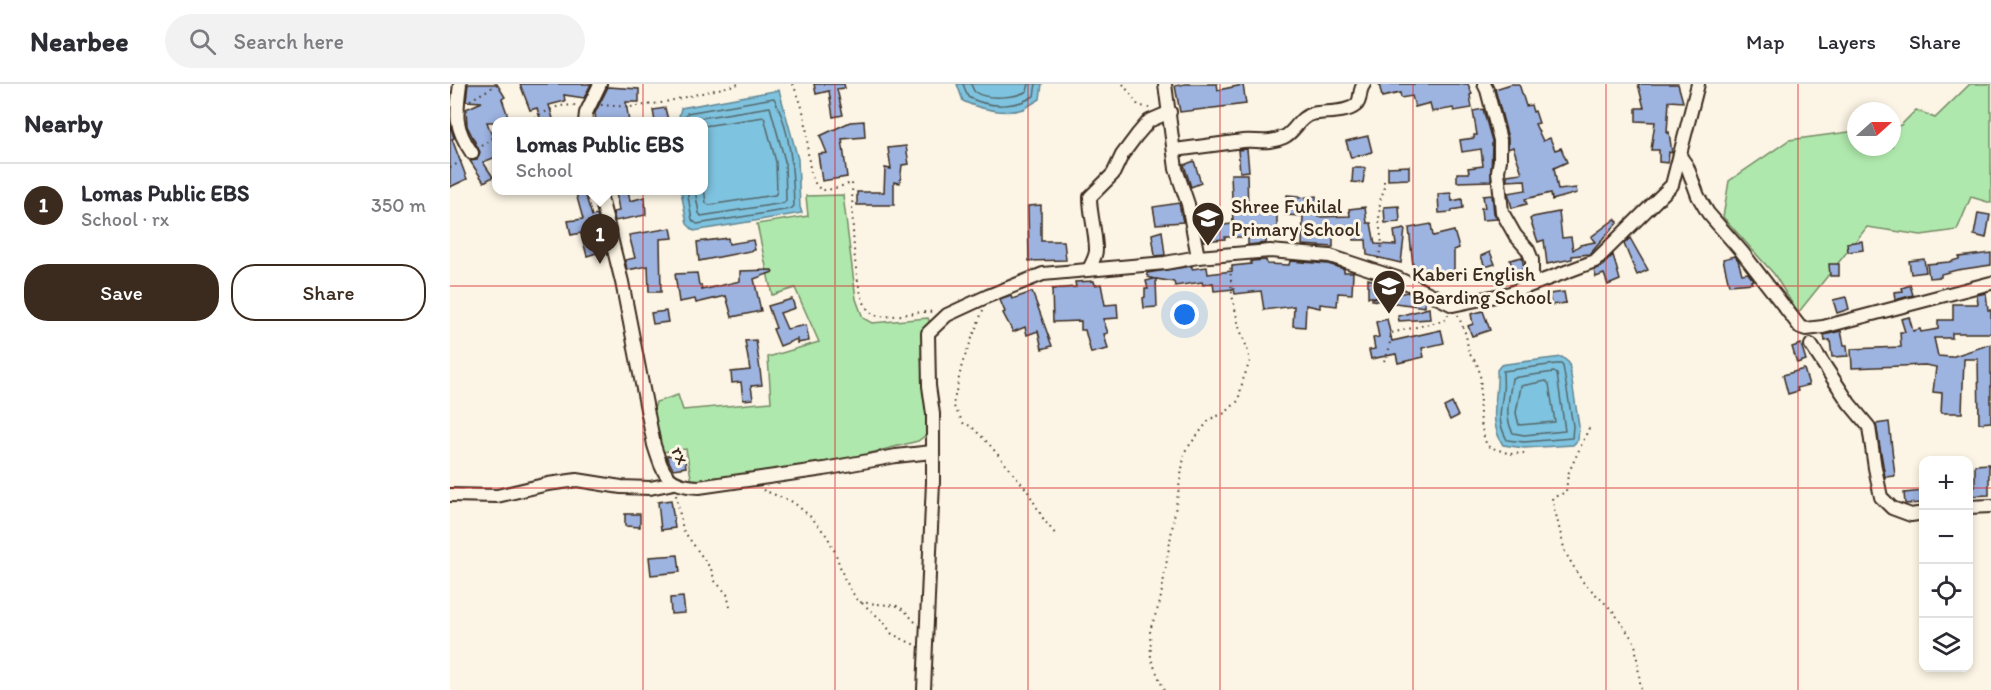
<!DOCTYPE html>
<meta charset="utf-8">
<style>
:root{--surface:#fff;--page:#f2f2f3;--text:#2b2b33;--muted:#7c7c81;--line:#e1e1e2;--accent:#3b2a1e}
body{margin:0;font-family:Itim,sans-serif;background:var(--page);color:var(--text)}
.controls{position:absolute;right:18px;bottom:18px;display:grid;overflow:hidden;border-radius:12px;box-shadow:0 3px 9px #0003}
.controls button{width:54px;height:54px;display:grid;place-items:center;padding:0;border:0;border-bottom:2px solid var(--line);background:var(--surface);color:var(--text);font:30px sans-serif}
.compass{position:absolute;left:1397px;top:18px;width:54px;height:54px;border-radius:50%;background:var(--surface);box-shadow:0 3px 9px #0003;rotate:69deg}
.you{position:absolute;left:735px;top:231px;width:21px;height:21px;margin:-15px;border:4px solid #fff;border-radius:50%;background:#1a73e8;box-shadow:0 0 0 9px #1a73e833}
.badge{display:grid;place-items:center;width:39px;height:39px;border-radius:50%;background:var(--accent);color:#fff;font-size:20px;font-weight:700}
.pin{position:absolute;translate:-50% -50px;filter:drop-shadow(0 2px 3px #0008)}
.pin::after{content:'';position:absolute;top:32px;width:21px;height:18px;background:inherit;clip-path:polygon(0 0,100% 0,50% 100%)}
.popup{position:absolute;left:42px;top:33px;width:216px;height:78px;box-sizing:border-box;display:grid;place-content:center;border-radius:12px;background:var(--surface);filter:drop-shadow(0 2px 4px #0005);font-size:20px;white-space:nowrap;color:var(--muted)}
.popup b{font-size:22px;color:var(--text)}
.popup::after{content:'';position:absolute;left:50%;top:100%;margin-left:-12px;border:12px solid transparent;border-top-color:var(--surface)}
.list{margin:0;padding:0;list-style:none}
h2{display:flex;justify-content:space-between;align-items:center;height:78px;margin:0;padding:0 24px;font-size:26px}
h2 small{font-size:20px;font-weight:400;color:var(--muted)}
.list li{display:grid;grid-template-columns:39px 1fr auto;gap:18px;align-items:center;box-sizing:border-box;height:84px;padding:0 24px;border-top:2px solid var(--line)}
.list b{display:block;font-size:22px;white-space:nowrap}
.list p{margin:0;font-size:20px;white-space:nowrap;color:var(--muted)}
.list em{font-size:20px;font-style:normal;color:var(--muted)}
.actions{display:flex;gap:12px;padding:18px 24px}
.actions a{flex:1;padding:14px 0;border:2px solid var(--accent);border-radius:24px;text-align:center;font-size:21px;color:var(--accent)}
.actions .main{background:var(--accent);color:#fff}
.icon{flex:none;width:33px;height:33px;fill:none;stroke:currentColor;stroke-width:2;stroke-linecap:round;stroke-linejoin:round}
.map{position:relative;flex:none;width:1541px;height:606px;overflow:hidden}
header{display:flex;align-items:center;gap:36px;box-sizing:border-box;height:84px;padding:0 30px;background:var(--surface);border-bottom:2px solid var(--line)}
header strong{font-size:28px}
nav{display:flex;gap:33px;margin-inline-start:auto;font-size:21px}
.search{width:420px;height:54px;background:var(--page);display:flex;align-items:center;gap:15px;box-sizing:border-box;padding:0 21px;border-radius:33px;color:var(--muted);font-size:22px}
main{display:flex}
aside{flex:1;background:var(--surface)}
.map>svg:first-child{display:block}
.green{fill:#afe8ac;stroke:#758965;stroke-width:1.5}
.water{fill:#7ec3df;stroke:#638692;stroke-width:1.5}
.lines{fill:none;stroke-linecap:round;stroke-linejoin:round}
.shore{stroke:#56676b;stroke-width:1.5}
.building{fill:#9db3e0;stroke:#3b2a1e;stroke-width:1.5}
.minor-casing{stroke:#3b2a1e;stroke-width:16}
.path{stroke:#3b2a1e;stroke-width:2;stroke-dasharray:1.5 4.5;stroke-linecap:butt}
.minor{stroke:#fcf5e5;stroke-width:12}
.grid{fill:none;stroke:#d62828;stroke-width:1.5;stroke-opacity:0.55}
.labels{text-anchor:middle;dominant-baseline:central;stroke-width:6;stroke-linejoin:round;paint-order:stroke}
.poi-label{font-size:20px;fill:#3b2a1e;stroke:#fcf5e5;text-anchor:start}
.street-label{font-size:20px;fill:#3b2a1e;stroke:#fcf5e5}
</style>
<header>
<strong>Nearbee</strong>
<div class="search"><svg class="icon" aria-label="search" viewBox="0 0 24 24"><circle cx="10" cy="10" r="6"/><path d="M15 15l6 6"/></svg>Search here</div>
<nav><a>Map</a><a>Layers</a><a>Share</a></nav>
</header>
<main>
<aside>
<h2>Nearby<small></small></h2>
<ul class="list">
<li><span class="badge">1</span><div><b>Lomas Public EBS</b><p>School · rx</p></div><em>350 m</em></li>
</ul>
<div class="actions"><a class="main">Save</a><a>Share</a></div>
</aside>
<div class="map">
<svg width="1541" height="606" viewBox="0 0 1541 606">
<rect width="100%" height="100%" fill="#fcf5e5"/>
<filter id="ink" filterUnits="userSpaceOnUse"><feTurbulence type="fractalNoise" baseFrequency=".0167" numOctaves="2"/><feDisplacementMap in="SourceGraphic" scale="12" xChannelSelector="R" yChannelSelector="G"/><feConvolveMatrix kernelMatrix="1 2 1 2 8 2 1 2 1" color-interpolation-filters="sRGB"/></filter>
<g filter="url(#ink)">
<g class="green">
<path d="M1520 0H1541V119L1521 113 1507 146 1471 151 1417 143 1348 229 1324 190 1273 133 1279 97 1339 56 1406 47V63H1442V43L1451 41 1466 26 1485 34Z"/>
<path d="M393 111 406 215 413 234 422 239 478 234 480 239 474 245 471 271 479 341 476 351 468 357 385 378 242 399 236 365 212 368 204 325 206 318 228 311 233 326 321 318 318 273 369 258 345 204 322 211 307 140 358 132 356 112Z"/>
</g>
<g class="water">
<path d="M507 0H592L590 15C585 18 579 22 573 25 556 31 529 25 513 17Z"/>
<path d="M329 6 348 75 350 123 352 129 244 147 237 140 231 107 254 106V38L228 37 231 24Z"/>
<path d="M1112 273 1119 279 1129 342 1128 356 1123 361 1074 364 1053 361C1037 336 1049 313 1047 286L1051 281 1056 280Z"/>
</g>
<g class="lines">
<g class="shore">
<path d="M513 0 518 13C538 24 565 24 584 12L586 0"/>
<path d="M521 0C522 3 523 6 525 8 536 16 566 14 577 7L579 0"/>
<path d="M234 38 237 29 324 14C341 47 343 86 344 122L341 125 247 140 242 136 237 106"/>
<path d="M242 38 244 35 320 23 335 77 336 116 334 119 251 132 249 129 245 106"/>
<path d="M254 42 314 33 326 78 327 108 325 111 259 121 256 119 254 104"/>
<path d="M1106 280H1111L1113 282 1123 342 1122 354 1074 358 1057 356C1046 335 1051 328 1053 307 1054 301 1053 294 1053 287Z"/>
<path d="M1104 288 1107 290 1115 347 1074 351 1063 349C1053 331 1060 313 1062 294Z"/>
<path d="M1096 297 1099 300 1105 338 1069 341 1066 329 1071 302Z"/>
</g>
</g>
<g class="building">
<path d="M18 0H47L55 13 52 15 60 38H37L44 58H46V73L33 78 43 93 34 98 20 77 27 76 30 68 17 42 16 25 32 18 16 17Z"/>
<path d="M70 0H141L134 14 114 11 115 17 99 21 104 38H91L87 24 80 26Z"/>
<path d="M364 0H394L395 4 387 5 393 31 383 33 379 7 366 10Z"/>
<path d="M735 0H767L768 6 793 1 796 20 730 28 725 2Z"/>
<path d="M929 0H1018L1022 10 1020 11 1022 24 1004 27 1003 24 982 28 980 19 965 23 962 12 951 14 950 9 932 13Z"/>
<path d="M1061 0H1069L1076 22 1081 21 1083 28 1085 27 1089 39 1085 40 1093 57 1100 54 1105 66 1111 64 1117 78 1104 84 1108 106 1126 104 1127 109 1102 116 1101 109 1075 115 1077 120 1062 124 1058 109 1076 106 1075 96 1057 97V91L1072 89 1063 63 1058 65V54L1045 5Z"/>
<path d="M1188 0H1228L1233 18 1219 17 1217 49 1219 48 1222 69 1219 68 1218 79 1209 78V66H1201L1205 38 1186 37V24H1194Z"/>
<path d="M158 3 189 5V18H176L179 38H146L145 29Z"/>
<path d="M215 24 218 36 205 38 203 26Z"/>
<path d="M1033 25 1042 57 1041 97 1007 98V89H1019L1018 84 1033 82 1031 65 1012 68 1010 56 1024 54V51H1027L1023 27Z"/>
<path d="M414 37 415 53 392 55 397 93 372 97 368 70 377 69 370 52 400 38Z"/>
<path d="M0 40 4 54 2 55 17 95 0 103Z"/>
<path d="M918 52 922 68 901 74 896 57Z"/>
<path d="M456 62 459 80 452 81 450 99 444 98V121H407V108H434L435 84 441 85 438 64Z"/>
<path d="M797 65 799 87 790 88 788 66Z"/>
<path d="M744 77 751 99 741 103 734 81Z"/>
<path d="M959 82V95L938 96V83Z"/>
<path d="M903 84H915L913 99 902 98Z"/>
<path d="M781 90H797L798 126H827V147H818L816 159 798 161V153H775V155L753 157 751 143 783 140Z"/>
<path d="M125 106H134L142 132 147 131 149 141 146 142 149 156 153 155 156 166 137 172 131 149 121 151 118 137 133 135Z"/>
<path d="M178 106 180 117 195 113 196 131 165 137 163 128 169 127 166 108Z"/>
<path d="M1001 109 1002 117 1012 115 1013 124 1002 126V128L989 129 988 110Z"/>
<path d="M837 111 849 112V114L866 112 868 133 900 132 899 125 915 123 917 139H921L925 160 946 161 944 147 955 145 951 179 917 171 916 156H904V149L883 150V163L852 161 853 132 835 131Z"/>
<path d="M1042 111 1044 129 1047 135 1032 136 1031 124H1035L1033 112Z"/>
<path d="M729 119 733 138 706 140 703 123Z"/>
<path d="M591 121V157H614L616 176 579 177 578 122Z"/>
<path d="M949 122 950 138 935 139 934 123Z"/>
<path d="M1109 128 1112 154 1121 153 1123 166 1130 161 1145 158 1141 153 1165 135 1168 138 1140 170 1122 172V175L1097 180 1094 156 1088 158 1080 135 1083 133Z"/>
<path d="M1528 129 1540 131 1536 154 1524 151Z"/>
<path d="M981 140 983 152 1004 147 1009 164 1004 166V193L976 192 977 185 963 182 959 144Z"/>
<path d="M221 144 223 154 210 155 211 208H199L198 182 177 186 175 176 185 174 179 151Z"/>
<path d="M712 147 715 171 705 172 702 150Z"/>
<path d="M278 154 279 160 303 156 305 166 249 177 247 158Z"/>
<path d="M1180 154 1198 186 1187 191 1174 160Z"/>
<path d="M1412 157 1413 166 1398 168 1397 159Z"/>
<path d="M1040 168 1045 180 1035 183 1031 172Z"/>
<path d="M1541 169V181L1507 186 1491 190V193L1479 194 1477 180 1499 178 1509 175V173Z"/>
<path d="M1163 171 1170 196 1158 201 1154 190 1146 193 1144 186 1151 183Z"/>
<path d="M1285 172 1288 176 1292 190 1298 189 1303 196 1301 197 1302 199 1279 201 1273 175Z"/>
<path d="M1072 173 1074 185 1063 188 1060 176Z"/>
<path d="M1474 175 1476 188 1461 190 1459 177Z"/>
<path d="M816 176 817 180 839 181 840 177 878 180 894 185V188H903L902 210 888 209 887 222 870 220V224L856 221 855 243 843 242 844 222 814 226 811 207 785 210 784 205 764 207 763 199 753 201 752 198 725 202 724 198 706 195 707 223 694 224 693 214 695 213V205H698L696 197 704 195 698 193 697 189 742 182V185L757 183 758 190 782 187V182L801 180V177Z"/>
<path d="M1379 180H1389V192H1380Z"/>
<path d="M322 186 323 188 304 195 311 227 282 233 276 212 246 219 245 215 229 218 225 190 247 189 249 201H251L252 206 290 197V187Z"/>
<path d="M918 195 948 203 947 210 957 208 975 217V223L922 216V214L927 213H918Z"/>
<path d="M644 197 645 201 651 200 655 221 667 220 668 234 653 235 658 249 654 250 658 265 641 269 635 246H631V237L603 238 602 205 626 203 625 198Z"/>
<path d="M1460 201 1463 211 1445 216 1444 208 1453 207 1452 204Z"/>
<path d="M582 208 589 226 602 262 592 265 588 247 577 251 575 243 563 248 553 229 555 228 550 216 561 212 562 215Z"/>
<path d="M1114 208 1116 219 1101 221 1099 210Z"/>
<path d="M1536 209 1538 226H1541V249H1502V254H1484L1488 272 1501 273 1541 260V338L1529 339 1528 275H1514L1512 329H1491L1492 309 1483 308 1486 283 1475 281 1402 284 1401 265 1451 263 1450 248H1455L1451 235 1459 233 1463 247 1470 245 1471 248 1488 245V236H1503V220H1528L1527 211Z"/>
<path d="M1396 213 1399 225 1387 229 1383 216Z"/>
<path d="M342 215 345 224 330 229 337 245 356 241 359 257 347 259V255L330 262 323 245 326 244 318 222Z"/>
<path d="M979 224 980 235 949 237 948 232Z"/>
<path d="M216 227 218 238 203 240 201 229Z"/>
<path d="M1033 227 1040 246 1022 252 1018 242 1023 240 1021 230Z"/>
<path d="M937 235 942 257 991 246 994 259 972 264 974 273 948 279 946 270 921 275 919 266 925 265 923 254 929 253 926 238Z"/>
<path d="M1391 247 1394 261H1397L1398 272 1382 273 1380 256 1375 257 1374 251Z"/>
<path d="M306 256 312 301 301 302 303 315 293 316 291 298 282 299 281 288 300 286 295 257Z"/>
<path d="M1351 260 1356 276 1347 279 1342 263Z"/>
<path d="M1354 285 1359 301 1347 304 1348 307 1338 310 1333 291Z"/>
<path d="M1002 319 1008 332 1000 336 994 323Z"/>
<path d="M1439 338 1445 392 1435 393 1426 340Z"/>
<path d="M234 370 236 383 223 385 216 372Z"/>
<path d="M1539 380V411L1518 412V403H1525V381Z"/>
<path d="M1473 407V419L1455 420 1454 409Z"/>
<path d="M221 416 225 444 211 446 208 418Z"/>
<path d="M175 430H190V443L175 442Z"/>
<path d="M228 471 230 488 201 491 199 473Z"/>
<path d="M233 513 235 529 221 530 220 514Z"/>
</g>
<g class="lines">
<g class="minor-casing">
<g id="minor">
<path d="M10 0C6 31 4 43 22 69"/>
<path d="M715 0 726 85 738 120 748 173"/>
<path d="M1034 0 1037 6 1050 56V76L1048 87 1052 128 1065 151 1078 166 1082 176V191L1084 200"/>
<path d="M135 38 136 29 150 0"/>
<path d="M725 66C747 63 770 60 793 57 808 56 819 60 834 53 845 48 849 33 862 30 875 27 895 30 906 21 912 16 908 7 914 0"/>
<path d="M1230 72 1237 82 1248 112 1258 129 1292 168 1350 243 1356 245 1373 243 1541 199"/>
<path d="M149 106 172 198 204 361C213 389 216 402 249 403L374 385 446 372 482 368"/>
<path d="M639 185C642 179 646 172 646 166 646 148 640 131 640 113L663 90 672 71 687 51 699 37 720 28"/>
<path d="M1361 261 1399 319 1419 343 1425 384 1431 413 1442 424 1461 431 1474 429"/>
<path d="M0 411 47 412 98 400 127 396 171 403 200 404 224 399"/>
<path d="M1518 423 1541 422"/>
<path d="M474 606 483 398V330L479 302 478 249 497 231 538 212 593 190 715 179 748 173 820 167 880 172 947 194 1003 221 1060 209 1145 177 1222 101 1248 0"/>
</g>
</g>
<g class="path">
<path d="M342 0C350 13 353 26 356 41 358 54 356 104 374 106 382 106 394 101 402 99 403 123 400 222 425 231 439 236 467 226 485 228"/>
<path d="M673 0 688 21 699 24"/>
<path d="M20 16 48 0"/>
<path d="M151 21 180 23 211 19 289 0"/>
<path d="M73 38 109 22 127 21"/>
<path d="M32 62 46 52"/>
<path d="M0 84 13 76"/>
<path d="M928 175 932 160 929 137 930 117 934 105V94"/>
<path d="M533 226 512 280 503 321 514 340 521 342 539 360 577 406 594 436 607 452"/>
<path d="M1008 231 1016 251 1019 270C1037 285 1028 309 1030 329 1031 341 1033 351 1037 362L1060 370 1075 369"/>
<path d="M934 277 939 265 941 249 996 236 998 231"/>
<path d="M1139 344 1118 390 1116 408 1102 414 1115 468 1132 497 1163 527 1185 559 1191 606"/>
<path d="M313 406 343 418 362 434 377 452 385 468 394 494 408 518 448 522 455 527 466 539"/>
<path d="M226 411 233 446 261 485 265 497 277 510 280 523"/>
<path d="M412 519 433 537 442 550 465 561"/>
<path d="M714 606 701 575 700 546 710 518 735 367 760 335 775 329 788 317 793 296 800 277 797 264 789 243 782 211 780 180"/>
</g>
<use href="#minor" class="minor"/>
</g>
</g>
<path class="grid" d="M193 0V606M385 0V606M578 0V606M770 0V606M963 0V606M1156 0V606M1348 0V606M0 202H1541M0 404H1474M1518 404H1541"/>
<defs>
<g id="school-pin" transform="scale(1.725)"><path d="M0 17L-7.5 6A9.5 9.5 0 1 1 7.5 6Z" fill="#3b2a1e" stroke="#fcf5e5"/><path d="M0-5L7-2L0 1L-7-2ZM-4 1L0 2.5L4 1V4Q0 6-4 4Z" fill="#fff"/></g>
</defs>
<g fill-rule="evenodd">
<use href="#school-pin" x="758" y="134"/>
<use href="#school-pin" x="939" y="202"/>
</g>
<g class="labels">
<g class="poi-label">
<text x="781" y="122">Shree Fuhilal<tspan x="781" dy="23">Primary School</tspan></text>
<text x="962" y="190">Kaberi English<tspan x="962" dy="23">Boarding School</tspan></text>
</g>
<g class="street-label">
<text transform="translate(231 371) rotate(63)">rx</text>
</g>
</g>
</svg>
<div class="controls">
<button>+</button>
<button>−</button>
<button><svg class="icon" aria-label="locate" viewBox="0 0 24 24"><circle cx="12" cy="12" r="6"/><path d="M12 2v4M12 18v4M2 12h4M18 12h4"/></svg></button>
<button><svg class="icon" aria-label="layers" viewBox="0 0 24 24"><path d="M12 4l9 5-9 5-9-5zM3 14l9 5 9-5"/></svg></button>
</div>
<svg class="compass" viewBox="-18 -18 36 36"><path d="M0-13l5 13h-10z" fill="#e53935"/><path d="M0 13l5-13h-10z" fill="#7c7c81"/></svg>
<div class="you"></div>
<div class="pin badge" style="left:150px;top:180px">1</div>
<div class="popup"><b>Lomas Public EBS</b>School</div>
</div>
</main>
